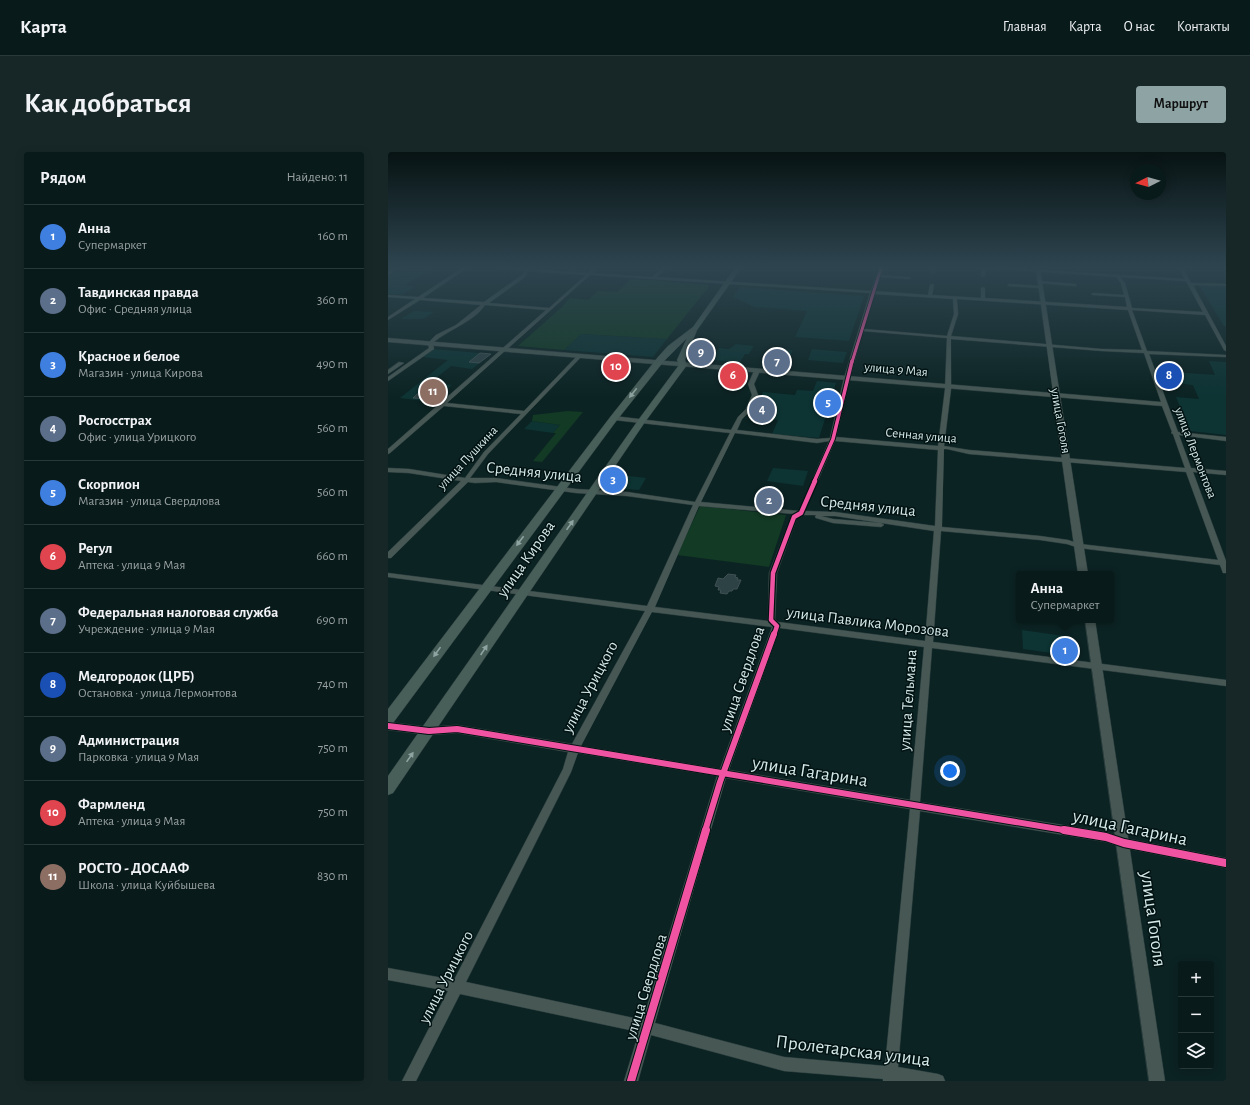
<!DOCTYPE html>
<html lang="ru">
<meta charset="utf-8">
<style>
:root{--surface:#091a1a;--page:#172727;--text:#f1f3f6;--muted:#99a1a2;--line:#293839;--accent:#8ea4a4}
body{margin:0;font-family:"Alegreya Sans",sans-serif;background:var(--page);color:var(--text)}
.controls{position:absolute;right:12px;bottom:12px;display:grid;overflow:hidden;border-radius:4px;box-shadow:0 2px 10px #0003}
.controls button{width:36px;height:36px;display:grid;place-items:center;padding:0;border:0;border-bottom:1px solid var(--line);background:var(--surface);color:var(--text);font:20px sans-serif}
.compass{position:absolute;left:742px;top:12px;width:36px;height:36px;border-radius:50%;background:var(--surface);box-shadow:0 2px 10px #0003;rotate:264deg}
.you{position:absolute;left:562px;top:619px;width:14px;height:14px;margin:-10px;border:3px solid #fff;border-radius:50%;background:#1a73e8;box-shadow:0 0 0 6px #1a73e833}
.badge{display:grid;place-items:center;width:26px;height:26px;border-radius:50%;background:var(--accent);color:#fff;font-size:13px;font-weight:700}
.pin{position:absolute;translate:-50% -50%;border:2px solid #fff;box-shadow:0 1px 4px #0006}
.popup{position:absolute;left:628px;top:419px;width:98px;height:52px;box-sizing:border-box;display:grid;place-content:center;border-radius:4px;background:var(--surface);filter:drop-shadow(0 1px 3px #0005);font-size:13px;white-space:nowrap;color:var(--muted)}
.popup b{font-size:15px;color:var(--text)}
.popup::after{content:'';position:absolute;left:50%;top:100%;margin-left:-8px;border:8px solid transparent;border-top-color:var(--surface)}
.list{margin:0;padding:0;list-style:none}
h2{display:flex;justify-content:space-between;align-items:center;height:52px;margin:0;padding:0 16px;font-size:17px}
h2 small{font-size:13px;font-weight:400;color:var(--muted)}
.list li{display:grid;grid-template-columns:26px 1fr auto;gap:12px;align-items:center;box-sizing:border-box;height:64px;padding:0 16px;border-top:1px solid var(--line)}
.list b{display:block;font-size:15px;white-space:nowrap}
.list p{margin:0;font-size:13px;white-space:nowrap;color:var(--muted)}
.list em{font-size:13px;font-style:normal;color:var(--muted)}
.icon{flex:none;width:22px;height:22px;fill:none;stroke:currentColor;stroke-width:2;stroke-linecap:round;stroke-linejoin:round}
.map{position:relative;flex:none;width:838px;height:929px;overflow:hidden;border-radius:4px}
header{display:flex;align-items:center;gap:24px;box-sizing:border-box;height:56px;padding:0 20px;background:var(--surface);border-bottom:1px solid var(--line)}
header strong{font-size:19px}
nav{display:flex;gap:22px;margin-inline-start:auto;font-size:14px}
.intro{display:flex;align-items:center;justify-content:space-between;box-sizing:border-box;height:96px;padding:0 24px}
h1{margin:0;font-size:28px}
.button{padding:10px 18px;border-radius:4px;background:var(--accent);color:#111;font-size:14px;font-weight:700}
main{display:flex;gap:24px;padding:0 24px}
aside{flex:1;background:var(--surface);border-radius:4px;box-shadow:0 2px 10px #0003}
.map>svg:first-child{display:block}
.built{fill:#0d3333}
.green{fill:#123a24}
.building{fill:#2c4245;stroke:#3f5153}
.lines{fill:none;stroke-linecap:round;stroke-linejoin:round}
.minor-casing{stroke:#2a3d3d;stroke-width:1}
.tertiary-casing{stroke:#2a3d3d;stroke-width:1}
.primary-casing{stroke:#2a3d3d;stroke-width:1}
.minor{fill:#465754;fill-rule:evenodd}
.tertiary{fill:#465754;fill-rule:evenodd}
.primary{fill:#485e59;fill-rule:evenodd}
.cycleway-far4-casing{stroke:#031212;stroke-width:4.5}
.cycleway-far3-casing{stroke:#031212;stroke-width:5.5}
.cycleway-far2-casing{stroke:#031212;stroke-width:7}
.cycleway-far1-casing{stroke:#031212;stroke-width:8}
.cycleway-casing{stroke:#031212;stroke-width:10}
.cycleway-far4{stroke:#f153a3;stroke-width:3}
.cycleway-far3{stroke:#f153a3;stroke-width:3.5}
.cycleway-far2{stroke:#f153a3;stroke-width:4.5}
.cycleway-far1{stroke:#f153a3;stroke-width:6}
.cycleway{stroke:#f153a3;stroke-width:8}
.oneway{fill:#8ea4a1}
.labels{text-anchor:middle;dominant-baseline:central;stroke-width:3;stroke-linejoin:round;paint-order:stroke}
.far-street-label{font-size:13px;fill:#d4e9e9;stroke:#031212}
.street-label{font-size:16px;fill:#d4e9e9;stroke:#031212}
.near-street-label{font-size:19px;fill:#d4e9e9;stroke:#031212}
</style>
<header>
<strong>Карта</strong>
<nav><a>Главная</a><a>Карта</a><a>О нас</a><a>Контакты</a></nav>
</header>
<div class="intro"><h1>Как добраться</h1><a class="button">Маршрут</a></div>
<main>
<aside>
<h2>Рядом<small>Найдено: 11</small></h2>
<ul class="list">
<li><span class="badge" style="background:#3f7fe0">1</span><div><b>Анна</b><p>Супермаркет</p></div><em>160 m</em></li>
<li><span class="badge" style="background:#5c6f8a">2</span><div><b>Тавдинская правда</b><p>Офис · Средняя улица</p></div><em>360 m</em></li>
<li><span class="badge" style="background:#3f7fe0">3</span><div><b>Красное и белое</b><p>Магазин · улица Кирова</p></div><em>490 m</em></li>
<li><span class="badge" style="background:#5c6f8a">4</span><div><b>Росгосстрах</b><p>Офис · улица Урицкого</p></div><em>560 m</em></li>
<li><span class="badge" style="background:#3f7fe0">5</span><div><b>Скорпион</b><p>Магазин · улица Свердлова</p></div><em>560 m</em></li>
<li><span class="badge" style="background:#e0444e">6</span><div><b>Регул</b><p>Аптека · улица 9 Мая</p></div><em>660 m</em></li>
<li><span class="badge" style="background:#5c6f8a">7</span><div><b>Федеральная налоговая служба</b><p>Учреждение · улица 9 Мая</p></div><em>690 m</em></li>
<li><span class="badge" style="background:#1a4fb4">8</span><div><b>Медгородок (ЦРБ)</b><p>Остановка · улица Лермонтова</p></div><em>740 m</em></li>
<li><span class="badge" style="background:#5c6f8a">9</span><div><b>Администрация</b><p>Парковка · улица 9 Мая</p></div><em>750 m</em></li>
<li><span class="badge" style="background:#e0444e">10</span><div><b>Фармленд</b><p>Аптека · улица 9 Мая</p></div><em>750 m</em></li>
<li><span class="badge" style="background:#8d6e63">11</span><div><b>РОСТО - ДОСААФ</b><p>Школа · улица Куйбышева</p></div><em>830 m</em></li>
</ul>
</aside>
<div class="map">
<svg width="838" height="929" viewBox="0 0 838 929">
<rect width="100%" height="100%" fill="#0c2323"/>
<g class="built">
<path d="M12 117 40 119 17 133 27 135 15 142H0V124Z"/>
<path d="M811 133 838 134V174H836Z"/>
<path d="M352 135 429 141 476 144 461 189 407 185 419 159 367 155 345 145Z"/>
<path d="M26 159 46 160 35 167H13Z"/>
<path d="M193 182 279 187 265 205 176 198Z"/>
<path d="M348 192 366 194 361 202H357L352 210 324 208 331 196 341 197Z"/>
<path d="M383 196 405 198 398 215 379 213 377 211Z"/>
<path d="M46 197 103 202 84 217 63 214 43 230 64 233 44 250 12 246 60 208 35 205Z"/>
<path d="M424 197 459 200 455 211 420 208Z"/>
<path d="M821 209 838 210V283L802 279 788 245 811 247 805 233 788 231 784 220 827 223Z"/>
<path d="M429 229 448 231 431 286 384 282 390 268 364 264 375 240 407 243 409 238 425 239Z"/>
<path d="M144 269 172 273 165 281 136 277Z"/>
<path d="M385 316 420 319 415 334 379 329Z"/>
<path d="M224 322 258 326 251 338 215 335Z"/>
<path d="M634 478 683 485 685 504 635 497Z"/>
</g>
<g class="green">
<path d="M243 127 322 133 279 187 193 182 176 198 130 194 174 155 182 146 200 148 210 139 229 140Z"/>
<path d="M180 259 195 260 154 310 145 309 168 281H165L172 273 144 269 145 263Z"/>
<path d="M312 354 398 363 381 415 289 403Z"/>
</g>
<g class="building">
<path d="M92 201 103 202 91 211 81 210Z"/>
<path d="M38 234 56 236 44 247 25 246Z"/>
<path d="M340 422 348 423 347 425 350 426 349 428H353L349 437H345L344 439H341L339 442 332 441 333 438H330L331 435 327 434 330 426 335 427Z"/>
</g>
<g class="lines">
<g class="minor-casing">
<g id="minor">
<path d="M6 116H11L0 123V120Z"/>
<path d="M74 116H79L35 146 96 150 134 123 137 119 109 116H131L200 121 206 116H210L205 121 264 125 274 116H279L269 125 483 139 491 116H495L493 123 521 125 523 126 521 127 492 125 487 139 540 143 542 133 544 132 546 133 544 143 593 146V136L595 135 597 136V146L739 155 737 145 705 143 703 142 705 141 736 143 733 131 728 125 599 116H623L797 127 791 116H795L803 131 838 132V134L805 133 838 194V199L836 198 817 163 744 158 759 199 838 203V205L761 202 790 280 838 285V289L791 283 803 316 838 319V323L805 320 838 409V421H835L832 413 691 396 679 392 652 388 553 379 545 490 838 528V534L544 496 532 650 718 680 736 686 838 706V716L736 696 718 690 532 659 510 915 550 922 555 924 557 929H495V927L396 919 263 883 250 929H236L251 880 72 842 28 929H14L60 839 0 828V816L66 828 175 617 180 600 69 581 41 583 0 578V570L41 575 69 573 184 592 257 459 0 425V421L259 454 305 353 239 344 188 341 108 330 87 331 80 330 3 406H0V400L73 329 21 321 0 320V316L21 317 77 326 96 300 133 262 56 254 2 301 0 302V297L158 158 97 153C86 170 59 178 45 191L46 197 0 229V225L41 196 40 191 48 183 68 173 93 153 32 148 0 168V165L27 147 0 145V143L30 145ZM140 119 198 123 161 156 101 151 137 125ZM202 123 482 141 456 226 442 286 429 287 349 278 354 267 363 258 370 243 366 232 372 219 369 217 366 219 360 232 364 243 358 257 350 265 343 278 226 264 223 266 226 268 342 281 307 350 239 340 188 337 108 326H82L100 302 194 204 190 203 136 259 59 251ZM732 125 798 129 815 160 744 156 737 131ZM486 142 565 147 566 162 559 184 476 177ZM569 147 740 158 754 198 714 197 563 184 570 162ZM475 179 559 186 557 237 550 294 448 285 462 226ZM563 187 714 199 756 201 773 250 667 241 664 243 667 245 774 254 784 280 783 281 785 282 797 316 581 298 556 294 563 237ZM347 281 429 291 441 289 411 359 313 350ZM447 289 550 298 547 374 447 360 417 359ZM556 297H559L581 302 798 320 830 408 692 392 680 388 652 384 554 375ZM311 354 406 362 403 365 381 421 380 469 267 455ZM414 363H428L427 365 428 366 445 371 493 375 496 373 493 371 445 367 433 364H447L546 379 537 489 390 470 387 467 389 421 409 366ZM264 460 384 475 332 617 193 594ZM392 476 536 495 522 648 341 618ZM190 601 329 624 255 868 78 830 183 620ZM338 626 522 657 497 914 396 905 267 871Z"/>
<path d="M544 116H548L546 121 543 120Z"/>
<path d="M594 116H598L597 124 595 125 593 124Z"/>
<path d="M651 129 687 132 689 133 687 134 650 131Z"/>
<path d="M621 132 652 134 654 135 652 136 620 134Z"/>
<path d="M11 210 16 211 0 222V218Z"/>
</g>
</g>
<g class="tertiary-casing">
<g id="tertiary">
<path d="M648 116H652L700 422H690L665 245 0 190V186L665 241Z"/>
<path d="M697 468H707L777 929H761Z"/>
</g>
</g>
<g class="primary-casing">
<path id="primary" d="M347 116H353L309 178 297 208 299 213 257 270 5 641 0 643V624L251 267 291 213 289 208 299 186 276 209 229 268 5 571 0 573V557L223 264 270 205 280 194 305 175Z"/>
</g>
<use href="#minor" class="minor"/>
<use href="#tertiary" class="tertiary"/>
<use href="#primary" class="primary"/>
<g class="cycleway-far4-casing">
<path id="cycleway-far4" d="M464 210 493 116"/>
</g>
<g class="cycleway-far3-casing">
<path id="cycleway-far3" d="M426 330 445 287 464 209"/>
</g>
<g class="cycleway-far2-casing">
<path id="cycleway-far2" d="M386 483 389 474 383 468 385 421 406 365 413 361 427 329"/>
</g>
<g class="cycleway-far1-casing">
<g id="cycleway-far1">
<path d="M0 574 41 579 69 577 682 679"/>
<path d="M317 679 332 630 386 482"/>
</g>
</g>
<g class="cycleway-casing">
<g id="cycleway">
<path d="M676 678 718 685 736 691 838 711"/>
<path d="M243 929 318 678"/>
</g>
</g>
<use href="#cycleway-far4" class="cycleway-far4"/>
<use href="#cycleway-far3" class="cycleway-far3"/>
<use href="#cycleway-far2" class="cycleway-far2"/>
<use href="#cycleway-far1" class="cycleway-far1"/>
<use href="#cycleway" class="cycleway"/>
</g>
<defs><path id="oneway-solid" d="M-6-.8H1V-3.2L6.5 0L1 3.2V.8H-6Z"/></defs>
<g class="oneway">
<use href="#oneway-solid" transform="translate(245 241) rotate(128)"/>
<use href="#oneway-solid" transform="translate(182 373) rotate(-55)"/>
<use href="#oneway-solid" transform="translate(132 389) rotate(127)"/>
<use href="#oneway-solid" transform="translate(96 498) rotate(-56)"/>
<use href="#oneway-solid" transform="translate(49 500) rotate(126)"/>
<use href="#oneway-solid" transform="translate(22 605) rotate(-55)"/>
</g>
<linearGradient id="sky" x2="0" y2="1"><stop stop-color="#071313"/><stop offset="0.47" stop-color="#2e4550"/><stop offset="1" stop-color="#2e4550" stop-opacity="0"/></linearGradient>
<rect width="838" height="246" fill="url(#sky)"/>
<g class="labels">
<g class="far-street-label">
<text transform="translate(508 218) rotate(5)">улица 9 Мая</text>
<text transform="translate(672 269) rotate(80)">улица Гоголя</text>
<text transform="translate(533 284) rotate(5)">Сенная улица</text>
<text transform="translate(807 301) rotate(69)">улица Лермонтова</text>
<text transform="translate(80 306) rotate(-47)">улица Пушкина</text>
</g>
<g class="street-label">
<text transform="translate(146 320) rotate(6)">Средняя улица</text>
<text transform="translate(480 354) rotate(6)">Средняя улица</text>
<text transform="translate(138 407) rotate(-55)">улица Кирова</text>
<text transform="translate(480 470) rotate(7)">улица Павлика Морозова</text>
<text transform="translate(354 527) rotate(-71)">улица Свердлова</text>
<text transform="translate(202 535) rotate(-62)">улица Урицкого</text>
<text transform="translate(520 548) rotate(-86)">улица Тельмана</text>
<text transform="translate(58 825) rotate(-63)">улица Урицкого</text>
<text transform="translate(258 835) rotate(-73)">улица Свердлова</text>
</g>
<g class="near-street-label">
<text transform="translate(422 620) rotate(9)">улица Гагарина</text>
<text transform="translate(742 676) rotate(12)">улица Гагарина</text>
<text transform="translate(765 767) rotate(82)">улица Гоголя</text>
<text transform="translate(465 899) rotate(7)">Пролетарская улица</text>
</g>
</g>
</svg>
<div class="controls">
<button>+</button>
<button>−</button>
<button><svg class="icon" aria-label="layers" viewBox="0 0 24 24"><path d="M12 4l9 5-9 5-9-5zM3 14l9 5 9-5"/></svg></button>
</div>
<svg class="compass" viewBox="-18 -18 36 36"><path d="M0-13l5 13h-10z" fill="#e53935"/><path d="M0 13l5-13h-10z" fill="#99a1a2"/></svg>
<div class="you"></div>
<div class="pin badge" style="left:677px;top:499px;background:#3f7fe0">1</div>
<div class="popup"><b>Анна</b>Супермаркет</div>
<div class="pin badge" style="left:381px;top:349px;background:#5c6f8a">2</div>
<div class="pin badge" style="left:225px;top:328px;background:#3f7fe0">3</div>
<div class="pin badge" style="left:374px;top:258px;background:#5c6f8a">4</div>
<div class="pin badge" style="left:440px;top:251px;background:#3f7fe0">5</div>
<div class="pin badge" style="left:345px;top:224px;background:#e0444e">6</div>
<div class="pin badge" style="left:389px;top:210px;background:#5c6f8a">7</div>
<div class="pin badge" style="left:781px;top:224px;background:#1a4fb4">8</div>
<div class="pin badge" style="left:313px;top:201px;background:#5c6f8a">9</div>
<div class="pin badge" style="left:228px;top:215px;background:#e0444e">10</div>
<div class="pin badge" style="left:45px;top:240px;background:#8d6e63">11</div>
</div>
</main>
